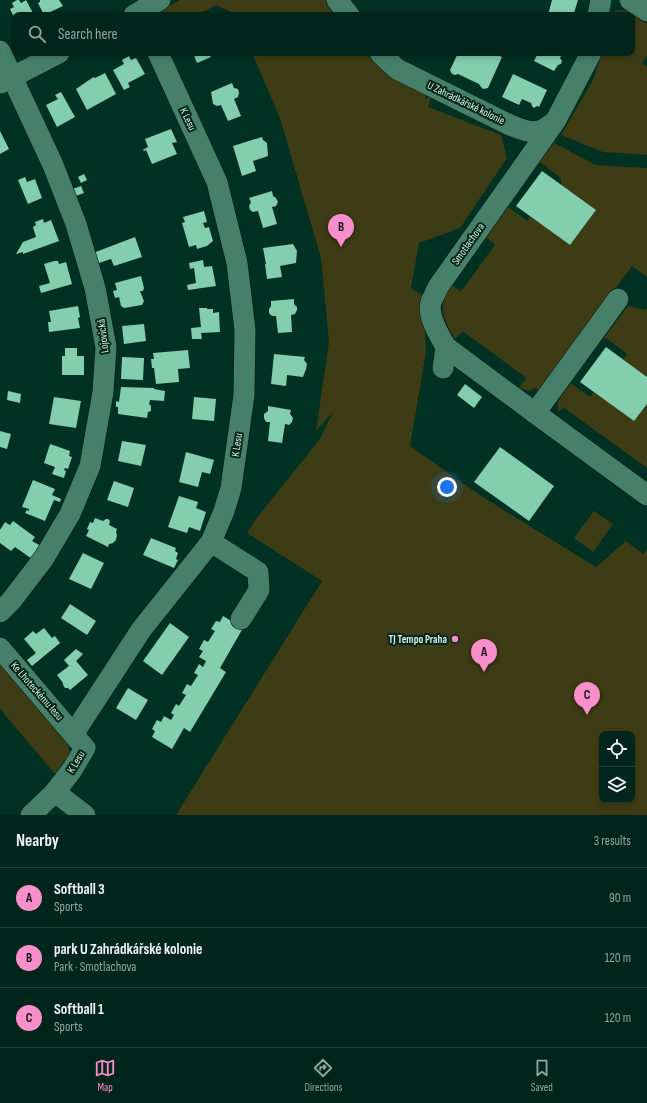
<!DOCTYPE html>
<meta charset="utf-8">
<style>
:root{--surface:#00251a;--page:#0a2d23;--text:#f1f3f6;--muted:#95a5a2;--line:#224239;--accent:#f98fca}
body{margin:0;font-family:"Sofia Sans Condensed",sans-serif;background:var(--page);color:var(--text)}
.controls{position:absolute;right:12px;bottom:12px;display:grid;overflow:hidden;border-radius:8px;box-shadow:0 2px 6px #0003}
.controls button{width:36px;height:36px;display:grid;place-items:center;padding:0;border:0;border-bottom:1px solid var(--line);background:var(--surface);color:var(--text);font:20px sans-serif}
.you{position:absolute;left:447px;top:487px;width:14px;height:14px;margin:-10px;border:3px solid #fff;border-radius:50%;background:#1a73e8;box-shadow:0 0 0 6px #1a73e833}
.badge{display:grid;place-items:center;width:26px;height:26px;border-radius:50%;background:var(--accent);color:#111;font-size:13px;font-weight:700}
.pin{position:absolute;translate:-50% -33px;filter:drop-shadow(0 1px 2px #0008)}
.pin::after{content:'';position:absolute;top:21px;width:14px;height:12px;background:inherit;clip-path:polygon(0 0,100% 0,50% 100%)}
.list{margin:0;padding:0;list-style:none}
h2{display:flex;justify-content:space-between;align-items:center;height:52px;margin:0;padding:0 16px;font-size:17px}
h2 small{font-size:13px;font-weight:400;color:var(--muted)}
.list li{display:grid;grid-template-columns:26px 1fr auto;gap:12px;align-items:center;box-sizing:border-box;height:60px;padding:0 16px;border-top:1px solid var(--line)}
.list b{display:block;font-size:15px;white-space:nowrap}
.list p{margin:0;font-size:13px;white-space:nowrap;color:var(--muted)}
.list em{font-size:13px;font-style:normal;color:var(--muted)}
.icon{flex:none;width:22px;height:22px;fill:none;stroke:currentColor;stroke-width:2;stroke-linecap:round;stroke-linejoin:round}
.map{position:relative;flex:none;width:647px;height:815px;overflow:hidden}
.search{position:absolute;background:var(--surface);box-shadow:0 2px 6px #0003;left:12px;right:12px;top:12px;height:44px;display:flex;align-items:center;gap:10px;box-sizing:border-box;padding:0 14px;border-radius:8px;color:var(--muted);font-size:15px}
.sheet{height:232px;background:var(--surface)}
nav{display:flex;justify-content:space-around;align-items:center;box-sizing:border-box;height:56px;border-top:1px solid var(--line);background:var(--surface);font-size:11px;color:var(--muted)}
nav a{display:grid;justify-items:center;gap:2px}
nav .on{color:var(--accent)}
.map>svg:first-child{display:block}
.green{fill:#3e3c14;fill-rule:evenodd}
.building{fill:#82ceaf}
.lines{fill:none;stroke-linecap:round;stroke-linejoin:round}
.minor-casing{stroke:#00170d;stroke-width:22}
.minor{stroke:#46806a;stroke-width:21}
.poi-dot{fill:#f98fca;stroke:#05251a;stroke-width:1.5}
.labels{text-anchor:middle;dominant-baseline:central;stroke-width:4;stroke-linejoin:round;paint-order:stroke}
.street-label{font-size:11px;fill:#d4f1e4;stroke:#05251a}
.poi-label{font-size:11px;font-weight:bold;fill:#d4f1e4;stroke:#05251a;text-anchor:end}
</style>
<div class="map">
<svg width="647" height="815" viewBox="0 0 647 815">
<rect width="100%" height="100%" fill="#003122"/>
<g class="green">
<path d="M180 0H331L336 7 331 10 334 15H236L217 5 197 15H160L158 12Z"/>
<path d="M619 10 630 11 647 24V56L642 63 647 67V155L603 152 561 135 593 80 597 68 600 53H632V15H612L613 12Z"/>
<path d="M252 53H364L389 73 427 95 424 100 432 95 428 107 501 135 507 158 460 228 419 243 411 288 423 296 426 352 410 446 481 496 596 567 626 541 643 554 647 549V815H176L322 581 247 533 256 519 320 439 333 412 316 431 329 342 321 258 280 118ZM602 734H632V800H602Z"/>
<path d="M554 143 596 165 647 168V277L632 266 540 391 535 388 529 391 519 388 526 379 525 377 464 332H462L455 339C443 319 436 306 452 285L460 291 462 290 492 249 495 244 486 238V236L508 207 527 221 530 216 570 245 596 210 561 185V178L541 163H539Z"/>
<path d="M628 306 646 310 647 308V377L623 360 627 354 606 338 603 339Z"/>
<path d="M571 383 590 397 594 392 634 421 647 404V468L563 407 559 412C554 401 566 391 571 383Z"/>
<path d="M594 511 613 524 593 552 574 538Z"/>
<path d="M0 663 67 742 70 752 67 759 55 774 0 709Z"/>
</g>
<g class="building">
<path d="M17 0H19L21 3 26 0 34 15H15V19L10 9 14 7 12 3Z"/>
<path d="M40 0H59L63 6 44 15 38 3 40 2Z"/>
<path d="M552 0H578L574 13 576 15H548Z"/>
<path d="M193 53H209L211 57 197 63Z"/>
<path d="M458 53H493L502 57 488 88 483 89 481 87 479 84 458 74 455 75 452 74 450 70Z"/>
<path d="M538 53H563L560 58 562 61 561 64 558 65 554 71 534 61Z"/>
<path d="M129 56 131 60 136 58 145 74 128 83 130 87 124 90 113 70 124 64 122 60Z"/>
<path d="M105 73 116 94 87 110 76 89 89 80 94 77 95 78Z"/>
<path d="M513 74 547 90 539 107 537 106 534 108 532 106 531 103 522 99 519 105 502 97Z"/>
<path d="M232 83 234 88 238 89 239 93 238 97 234 99 241 116 228 121 221 105 217 106 213 104 211 92Z"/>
<path d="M61 92 75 117 57 127 46 105 58 99 55 95Z"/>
<path d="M171 129 177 142 172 143 177 154 152 164 146 150 144 151 143 150 148 147 145 139Z"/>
<path d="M0 131 9 149 0 154Z"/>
<path d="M262 137 263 140 267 143 268 156 253 161 256 171 242 176 233 146Z"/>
<path d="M542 171 596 210 570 245 516 206Z"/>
<path d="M84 174 87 180 81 183 78 177Z"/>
<path d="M25 177 27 182 35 179 42 198 28 204 18 180Z"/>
<path d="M81 186 84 193 73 197 70 190Z"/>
<path d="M272 191 273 196 276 198 278 202 276 206 272 207 277 224 263 228 258 211 253 212 250 210 249 206 251 202 249 198Z"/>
<path d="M204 211 207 222 203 223 205 228 209 227 213 241 207 246 197 249 196 245 189 247 182 223 185 222 183 217Z"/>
<path d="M43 219 44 223 51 220 59 241 23 254V252L16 254 23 242 36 237 33 227 36 225 35 222Z"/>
<path d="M135 237 142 257 114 266 111 259 96 264 93 253Z"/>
<path d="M293 244 297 251 296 263 280 266 282 277 267 279 265 264H266L263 248Z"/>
<path d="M203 260 204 267 212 266 216 286 188 290 187 285 196 283 194 268 190 269 189 263Z"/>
<path d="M54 261H58L59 264 66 262 72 284 41 293 39 286 50 283 44 264Z"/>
<path d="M141 276 144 288 143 291H140L144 301 142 305 124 308 121 306 119 297 115 298 113 291 117 290 115 283Z"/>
<path d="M294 299V304L297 307V310L295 314 291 315 292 332 278 333 276 316H272L269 313V309L271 306V301Z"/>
<path d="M78 306 80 317 78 318 80 328 49 332 48 322H51L49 311Z"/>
<path d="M199 308H207V309H213V313L219 312 220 332 201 333 202 339H192L191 328 201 327Z"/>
<path d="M144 324 146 341 124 344 122 326Z"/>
<path d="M606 347 647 377V404L634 421 580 382Z"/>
<path d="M65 348H77V356H84V375H62V356H65Z"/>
<path d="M188 350 190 368 178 369 179 382 156 384 154 368H152L151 359H154L153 353Z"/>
<path d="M274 354 305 357 304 360 307 364 306 369 303 377 287 375 286 386 271 384Z"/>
<path d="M122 357 144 358 143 380 121 379Z"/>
<path d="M465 384 482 397 474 408 457 395Z"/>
<path d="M121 387 154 388V389L165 391 164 401 150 400 149 404 151 406V411L148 412 147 418 118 414V407H116V401L119 402Z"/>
<path d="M8 391 21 394 20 403 7 400Z"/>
<path d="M54 397 81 401 76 428 49 424Z"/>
<path d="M194 397 216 399 214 421 192 419Z"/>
<path d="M268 406 291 410 290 414 293 418 292 422 289 425 285 424 282 443 268 441 270 422H266L264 418V414L268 411Z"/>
<path d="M0 431 11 434 7 449 0 447Z"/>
<path d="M122 441 146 445 141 466 118 461Z"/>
<path d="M50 444 70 451 69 456 72 457 68 469 65 468 64 470 66 471 64 478 52 474 55 467 44 463Z"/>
<path d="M500 447 554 486 529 521 474 482Z"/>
<path d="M186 452 214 460 210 474 202 472 198 487 179 482Z"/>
<path d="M33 480 55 489 52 495 61 499 60 502 54 500 45 521 25 513 27 510 29 511V509L22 507Z"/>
<path d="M114 481 134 488 128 507 107 500Z"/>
<path d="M179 496 198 502 196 508 206 512 200 531 189 527 187 533 168 527Z"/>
<path d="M95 518 103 521 106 519H108L110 521 109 525 117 529 116 532 117 535 116 540 113 543 109 544 108 547 86 536 89 530 87 529 90 522 93 523Z"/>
<path d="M13 521 35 537 32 541 41 546 32 559 15 547 11 551 0 543V530L5 522 10 525Z"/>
<path d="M151 538 176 548 175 551 178 553 176 559 178 560 174 568 143 555Z"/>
<path d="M83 553 104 563 91 589 69 579Z"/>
<path d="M70 604 96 621 87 635 61 618Z"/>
<path d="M223 616 243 628 220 668 226 672 190 732 184 728 172 749 152 737 155 731 152 729 157 720 161 722 164 716 171 720 174 715 171 713 176 704 179 706 186 695 182 693 187 684 191 686 198 675 194 673 199 664 203 667 206 661 199 657 203 651 199 649 204 640 208 642 215 631 211 629 216 621 220 622Z"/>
<path d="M170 623 189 637 162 675 143 661Z"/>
<path d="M44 628 52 638 55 636 60 643 32 666 27 660 36 653 24 639 33 631 36 634Z"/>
<path d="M76 649 83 654 76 661 88 675 70 690 68 688H65L63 685V683L57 675 69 666 64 660Z"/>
<path d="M128 688 148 700 136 720 116 708Z"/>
</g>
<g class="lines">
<g class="minor-casing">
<g id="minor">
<path d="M337 0 349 15"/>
<path d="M630 0 647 11"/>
<path d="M134 15 160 0"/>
<path d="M598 15 601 0"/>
<path d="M0 51 53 165 76 224 95 288 106 347 103 392 90 466 70 514 44 558 11 601 0 612"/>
<path d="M380 53 397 69 510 125C529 133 537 136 554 122"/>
<path d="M591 53 556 120 438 287C436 292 433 297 431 302 427 316 439 335 446 347L535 413 647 495"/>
<path d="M1 83 59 53"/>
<path d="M443 368 446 347"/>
<path d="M535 413 618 299"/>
<path d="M211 542 258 572 259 590 241 619"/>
<path d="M0 648 85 748 72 770 55 792 31 815"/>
<path d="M74 733 141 630 211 542 224 511 231 488 244 395 245 330 237 263 217 182 158 53"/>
<path d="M55 792 85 815"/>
</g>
</g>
<use href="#minor" class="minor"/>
</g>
<circle class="poi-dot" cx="455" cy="639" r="4"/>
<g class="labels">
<g class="street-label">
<text transform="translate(466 103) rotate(26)">U Zahrádkářské kolonie</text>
<text transform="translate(188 119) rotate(65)">K Lesu</text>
<text transform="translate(468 244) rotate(-55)">Smotlachova</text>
<text transform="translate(103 336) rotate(-97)">Lojovická</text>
<text transform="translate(237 445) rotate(-82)">K Lesu</text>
<text transform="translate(37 691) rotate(49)">Ke Lhoteckému lesu</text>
<text transform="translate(76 762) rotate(-59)">K Lesu</text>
</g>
<g class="poi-label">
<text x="447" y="639">TJ Tempo Praha</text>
</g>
</g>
</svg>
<div class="controls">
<button><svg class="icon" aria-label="locate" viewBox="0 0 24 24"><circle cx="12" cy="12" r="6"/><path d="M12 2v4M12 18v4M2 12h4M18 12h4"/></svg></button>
<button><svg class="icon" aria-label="layers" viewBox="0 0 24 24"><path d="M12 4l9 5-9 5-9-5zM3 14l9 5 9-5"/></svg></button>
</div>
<div class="you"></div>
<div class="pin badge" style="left:484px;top:672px">A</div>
<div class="pin badge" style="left:341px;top:247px">B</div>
<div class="pin badge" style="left:587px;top:715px">C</div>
<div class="search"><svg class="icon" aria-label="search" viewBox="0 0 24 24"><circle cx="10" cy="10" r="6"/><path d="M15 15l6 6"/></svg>Search here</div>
</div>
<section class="sheet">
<h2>Nearby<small>3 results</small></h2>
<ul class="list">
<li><span class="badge">A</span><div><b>Softball 3</b><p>Sports</p></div><em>90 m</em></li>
<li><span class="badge">B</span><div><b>park U Zahrádkářské kolonie</b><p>Park · Smotlachova</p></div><em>120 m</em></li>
<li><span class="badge">C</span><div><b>Softball 1</b><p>Sports</p></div><em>120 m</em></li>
</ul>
</section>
<nav>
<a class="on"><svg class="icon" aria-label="map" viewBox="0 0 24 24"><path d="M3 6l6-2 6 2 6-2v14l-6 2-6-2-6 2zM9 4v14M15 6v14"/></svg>Map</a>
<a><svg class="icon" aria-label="directions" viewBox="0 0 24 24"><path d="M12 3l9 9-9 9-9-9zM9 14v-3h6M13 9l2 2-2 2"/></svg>Directions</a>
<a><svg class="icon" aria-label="saved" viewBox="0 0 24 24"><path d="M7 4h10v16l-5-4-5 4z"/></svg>Saved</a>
</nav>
